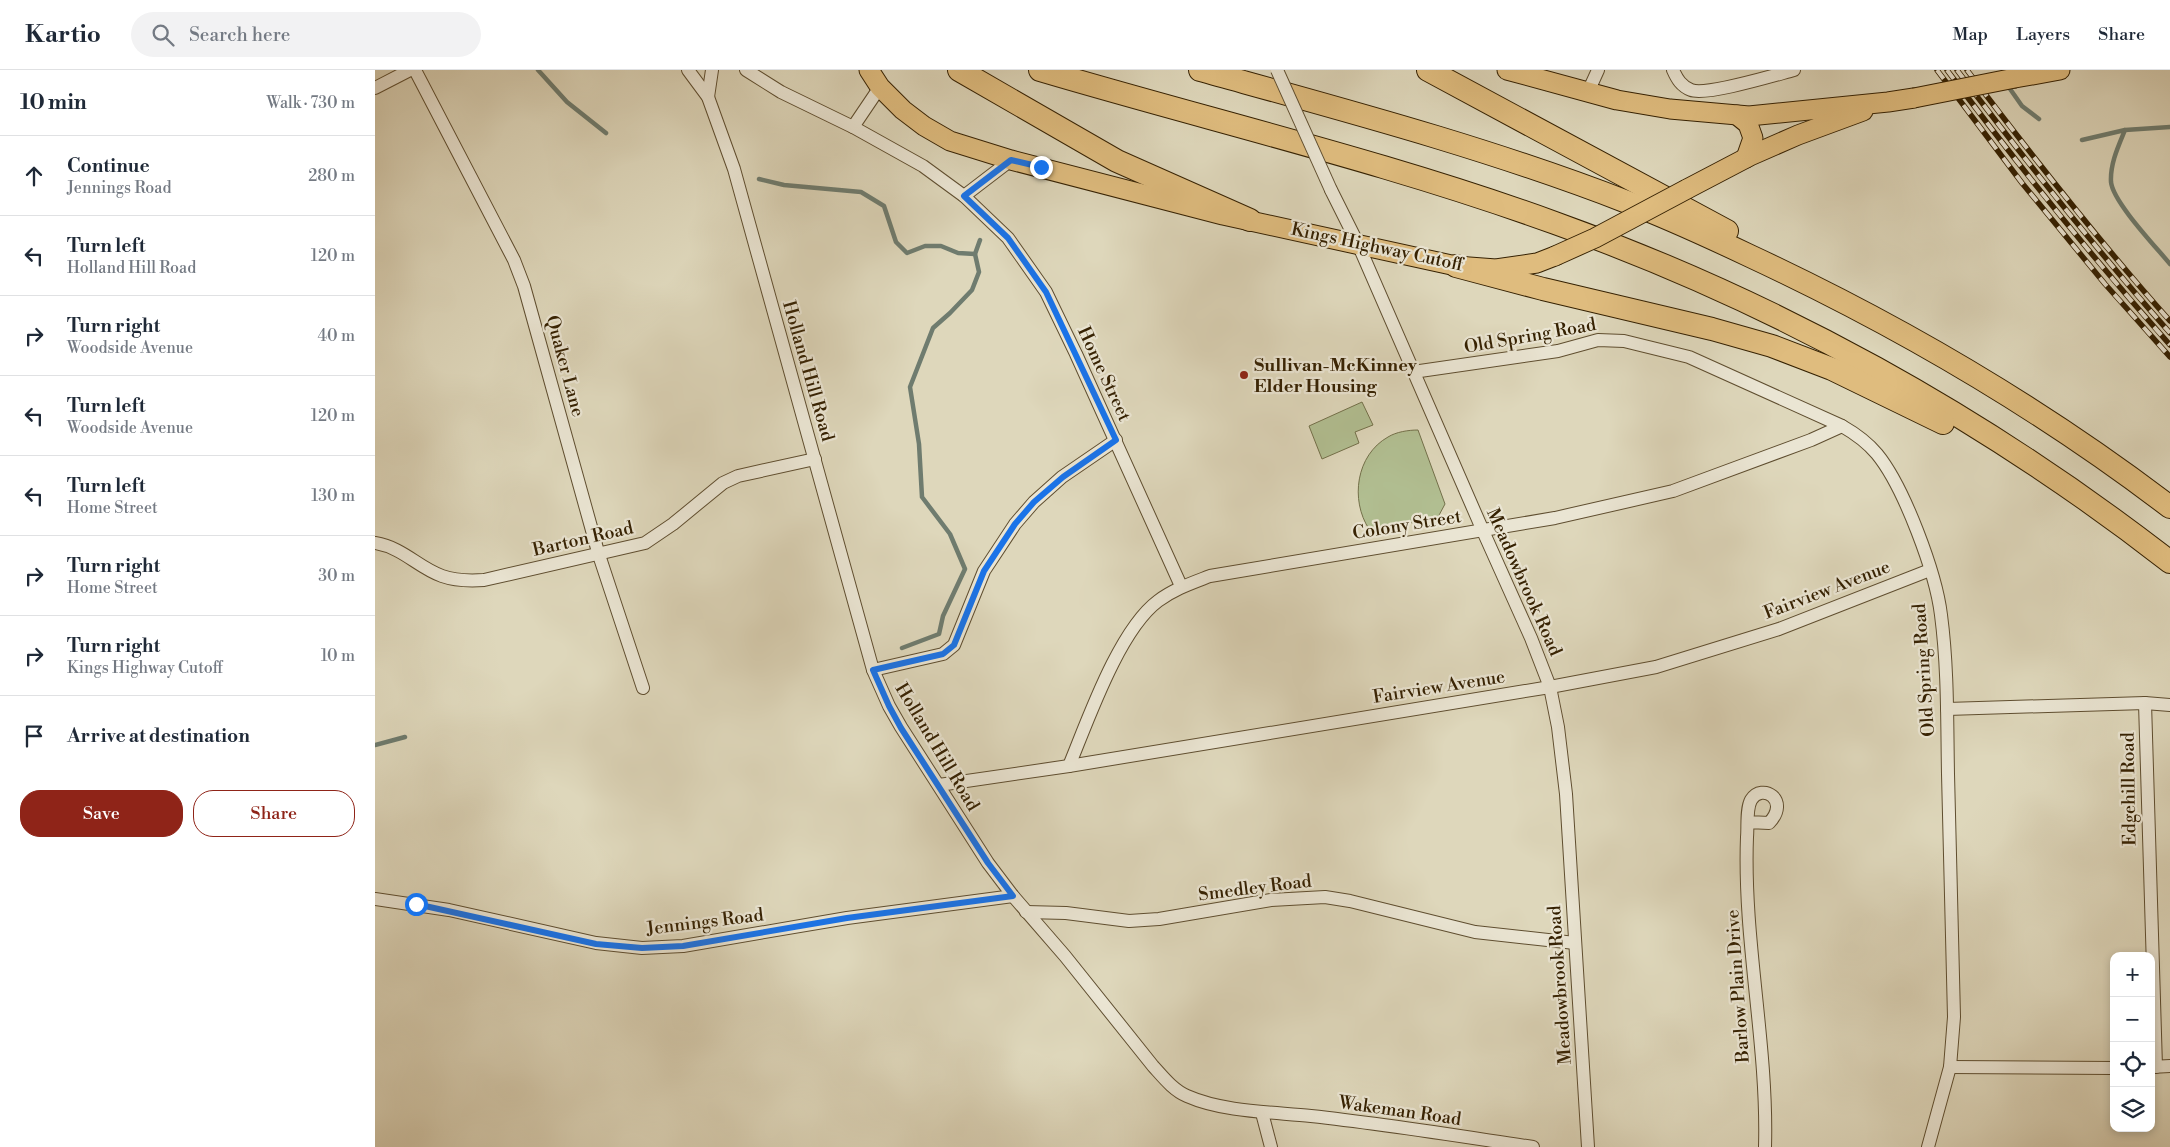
<!DOCTYPE html>
<meta charset="utf-8">
<style>
:root{--surface:#fff;--page:#f2f2f3;--text:#1f2937;--muted:#747a83;--line:#e0e1e3;--accent:#8f2418}
body{margin:0;font-family:"Libre Bodoni",serif;background:var(--page);color:var(--text)}
.controls{position:absolute;right:15px;bottom:15px;display:grid;overflow:hidden;border-radius:10px;box-shadow:0 2px 8px #0003}
.controls button{width:45px;height:45px;display:grid;place-items:center;padding:0;border:0;border-bottom:1px solid var(--line);background:var(--surface);color:var(--text);font:25px sans-serif}
.stop{position:absolute;width:15px;height:15px;margin:-11px;border:4px solid #1a73e8;border-radius:50%;background:#fff}
.stop.end{background:#1a73e8;border-color:#fff;box-shadow:0 1px 5px #0008}
.list{margin:0;padding:0;list-style:none}
h2{display:flex;justify-content:space-between;align-items:center;height:65px;margin:0;padding:0 20px;font-size:21px}
h2 small{font-size:16px;font-weight:400;color:var(--muted)}
.list li{display:grid;grid-template-columns:32px 1fr auto;gap:15px;align-items:center;box-sizing:border-box;height:80px;padding:0 20px;border-top:1px solid var(--line)}
.list b{display:block;font-size:19px;white-space:nowrap}
.list p{margin:0;font-size:16px;white-space:nowrap;color:var(--muted)}
.list em{font-size:16px;font-style:normal;color:var(--muted)}
.actions{display:flex;gap:10px;padding:15px 20px}
.actions a{flex:1;padding:11px 0;border:1px solid var(--accent);border-radius:20px;text-align:center;font-size:18px;color:var(--accent)}
.actions .main{background:var(--accent);color:#fff}
.icon{flex:none;width:28px;height:28px;fill:none;stroke:currentColor;stroke-width:2;stroke-linecap:round;stroke-linejoin:round}
.map{position:relative;flex:none;width:1795px;height:1077px;overflow:hidden}
header{display:flex;align-items:center;gap:30px;box-sizing:border-box;height:70px;padding:0 25px;background:var(--surface);border-bottom:1px solid var(--line)}
header strong{font-size:24px}
nav{display:flex;gap:28px;margin-inline-start:auto;font-size:18px}
.search{width:350px;height:45px;background:var(--page);display:flex;align-items:center;gap:12px;box-sizing:border-box;padding:0 18px;border-radius:28px;color:var(--muted);font-size:19px}
main{display:flex}
aside{flex:1;background:var(--surface)}
.map>svg:first-child{display:block}
.green{fill:#b1be91;stroke:#73704a}
.lines{fill:none;stroke-linecap:round;stroke-linejoin:round}
.stream{stroke:#6f7c6f;stroke-width:4.5}
.street-casing{stroke:#5f4e30;stroke-width:14}
.primary-casing{stroke:#352102;stroke-width:21}
.highway-casing{stroke:#352102;stroke-width:24}
.street{stroke:#eae5d3;stroke-width:12}
.primary{stroke:#dfbc7e;stroke-width:19}
.highway{stroke:#dfbc7e;stroke-width:22}
.rail-casing{stroke:#352102;stroke-width:5.5}
.rail{stroke:#eae5d3;stroke-width:4;stroke-dasharray:11;stroke-linecap:butt}
.street-bridge-casing{stroke:#5f4e30;stroke-width:14;stroke-linecap:butt}
.primary-bridge-casing{stroke:#352102;stroke-width:21;stroke-linecap:butt}
.street-bridge{stroke:#eae5d3;stroke-width:12}
.primary-bridge{stroke:#dfbc7e;stroke-width:19}
.route{stroke:#1a73e8;stroke-width:6}
.poi-dot{fill:#8f2418;stroke:#eae5d3;stroke-width:2}
.labels{text-anchor:middle;dominant-baseline:central;stroke-width:4.5;stroke-linejoin:round;paint-order:stroke}
.street-label{font-size:18px;fill:#352102;stroke:#eae5d3}
.poi-label{font-size:18px;font-weight:bold;fill:#352102;stroke:#eae5d3;text-anchor:start}
</style>
<header>
<strong>Kartio</strong>
<div class="search"><svg class="icon" aria-label="search" viewBox="0 0 24 24"><circle cx="10" cy="10" r="6"/><path d="M15 15l6 6"/></svg>Search here</div>
<nav><a>Map</a><a>Layers</a><a>Share</a></nav>
</header>
<main>
<aside>
<h2>10 min<small>Walk · 730 m</small></h2>
<ul class="list">
<li><svg class="icon" aria-label="ahead" viewBox="0 0 24 24"><path d="M12 20V5M6 11l6-6 6 6"/></svg><div><b>Continue</b><p>Jennings Road</p></div><em>280 m</em></li>
<li><svg class="icon" aria-label="left" viewBox="0 0 24 24"><path d="M17 20v-9H6M10 6l-5 5 5 5"/></svg><div><b>Turn left</b><p>Holland Hill Road</p></div><em>120 m</em></li>
<li><svg class="icon" aria-label="right" viewBox="0 0 24 24"><path d="M7 20v-9h11M14 6l5 5-5 5"/></svg><div><b>Turn right</b><p>Woodside Avenue</p></div><em>40 m</em></li>
<li><svg class="icon" aria-label="left" viewBox="0 0 24 24"><path d="M17 20v-9H6M10 6l-5 5 5 5"/></svg><div><b>Turn left</b><p>Woodside Avenue</p></div><em>120 m</em></li>
<li><svg class="icon" aria-label="left" viewBox="0 0 24 24"><path d="M17 20v-9H6M10 6l-5 5 5 5"/></svg><div><b>Turn left</b><p>Home Street</p></div><em>130 m</em></li>
<li><svg class="icon" aria-label="right" viewBox="0 0 24 24"><path d="M7 20v-9h11M14 6l5 5-5 5"/></svg><div><b>Turn right</b><p>Home Street</p></div><em>30 m</em></li>
<li><svg class="icon" aria-label="right" viewBox="0 0 24 24"><path d="M7 20v-9h11M14 6l5 5-5 5"/></svg><div><b>Turn right</b><p>Kings Highway Cutoff</p></div><em>10 m</em></li>
<li><svg class="icon" aria-label="arrive" viewBox="0 0 24 24"><path d="M6 21V4h12l-3 4 3 4H6"/></svg><div><b>Arrive at destination</b></div></li>
</ul>
<div class="actions"><a class="main">Save</a><a>Share</a></div>
</aside>
<div class="map">
<svg width="1795" height="1077" viewBox="0 0 1795 1077">
<rect width="100%" height="100%" fill="#ded7bb"/>
<filter id="stains"><feTurbulence type="fractalNoise" baseFrequency=".004" numOctaves="4"/><feColorMatrix values="0 0 0 0 .2 0 0 0 0 .09 0 0 0 0 .02 0 0 0 .5 -.17"/></filter>
<radialGradient id="worn" r=".72"><stop offset=".6" stop-color="#630" stop-opacity="0"/><stop offset="1" stop-color="#630" stop-opacity=".3"/></radialGradient>
<g class="green">
<path d="M987 332 998 355 980 362 984 373 947 389 934 356Z"/>
<path d="M1043 360 1070 434 1062 449 994 459C975 430 981 385 1013 367 1021 362 1033 360 1043 360Z"/>
</g>
<g class="lines">
<g class="stream">
<path d="M163 0 192 32 231 63"/>
<path d="M1633 16 1647 36 1664 49"/>
<path d="M1750 60C1743 77 1735 94 1736 112 1738 132 1781 177 1795 194"/>
<path d="M1707 70 1750 60 1795 57"/>
<path d="M384 109 409 115 486 122 509 136 521 172 532 183 550 176H566L583 183 600 184"/>
<path d="M527 578 564 564 568 546 590 499 575 464 547 427 544 374 535 317 558 258 575 243 597 220 604 202 600 184 605 170"/>
<path d="M0 675 30 667"/>
</g>
<g class="street-casing">
<g id="street">
<path d="M40 0 139 190 149 216 223 482 268 618"/>
<path d="M313 0 333 27 359 99 498 600 514 636 526 657 613 793 638 826 690 886 778 996C788 1007 798 1020 812 1026 848 1042 897 1042 936 1046 1010 1054 1084 1066 1158 1077"/>
<path d="M371 0 406 22 478 57 548 96 589 126 633 168 671 222 701 284 806 516"/>
<path d="M1298 0C1302 9 1306 16 1316 20 1331 26 1400 5 1419 0"/>
<path d="M0 18 35 0"/>
<path d="M1213 22 1223 0"/>
<path d="M333 27 337 0"/>
<path d="M478 57 505 17"/>
<path d="M956 120 983 174 1108 461 1156 568 1175 617 1183 657 1191 724 1213 1077"/>
<path d="M589 126 636 90"/>
<path d="M1038 302 1183 281 1223 270 1249 271 1314 287 1467 356C1481 364 1492 372 1502 384 1529 417 1561 503 1566 545 1573 598 1572 652 1573 704 1575 785 1577 866 1579 947L1575 997 1553 1077"/>
<path d="M0 473C29 478 42 497 67 506 81 511 95 511 109 510L270 473 298 454 348 413 363 406 440 389"/>
<path d="M498 600 568 584 579 575 609 501 640 454 659 432 687 407 741 370"/>
<path d="M1770 633 1781 997"/>
<path d="M1572 639 1770 633 1795 635"/>
<path d="M694 696C713 650 744 560 783 531 799 519 817 513 835 506L1180 448 1298 421 1436 370 1467 356"/>
<path d="M564 715 694 696 1175 617 1281 597 1404 559 1555 500"/>
<path d="M1373 752 1394 753C1416 730 1387 712 1376 730 1371 739 1373 757 1372 767 1368 871 1393 974 1390 1077"/>
<path d="M0 829 74 840 221 873 267 878 308 876 472 848 638 826"/>
<path d="M651 842 691 843 754 851 784 849 896 830 950 827 975 831 1100 862 1200 873"/>
<path d="M1575 997 1739 998"/>
<path d="M1776 997 1795 996"/>
<path d="M887 1043 896 1077"/>
</g>
</g>
<g class="primary-casing">
<g id="primary">
<path d="M494 0 505 17 528 40 549 56 575 71 636 90 848 145 1081 196 1121 199 1162 193 1180 186"/>
<path d="M1132 0 1242 30 1295 39 1374 46 1513 32 1539 28"/>
<path d="M1640 8 1685 0"/>
<path d="M1362 45 1373 54 1378 68 1371 88"/>
<path d="M1312 119 1375 86 1423 65 1488 41"/>
</g>
</g>
<g class="highway-casing">
<g id="highway">
<path d="M584 0 742 91 875 150"/>
<path d="M665 0C837 51 1012 92 1180 153 1401 232 1610 348 1795 492"/>
<path d="M825 0C969 40 1113 78 1252 132 1294 148 1335 167 1375 186 1523 255 1665 338 1795 437"/>
<path d="M1053 0 1352 161"/>
<path d="M1081 196 1168 219 1337 259 1397 276 1457 299 1568 353"/>
</g>
</g>
<use href="#street" class="street"/>
<use href="#primary" class="primary"/>
<use href="#highway" class="highway"/>
<g class="rail-casing">
<g id="rail">
<path d="M1562 0 1647 113 1730 214 1795 287"/>
<path d="M1572 0C1643 95 1716 186 1795 275"/>
<path d="M1582 0C1650 90 1720 178 1795 263"/>
<path d="M1592 0C1657 86 1723 170 1795 251"/>
</g>
</g>
<use href="#rail" class="rail"/>
<g class="street-bridge-casing">
<path id="street-bridge" d="M902 0 956 120"/>
</g>
<g class="primary-bridge-casing">
<g id="primary-bridge">
<path d="M1539 28 1640 8"/>
<path d="M1180 186 1220 168 1312 119"/>
</g>
</g>
<use href="#street-bridge" class="street-bridge"/>
<use href="#primary-bridge" class="primary-bridge"/>
</g>
<g class="lines">
<path class="route" d="M41 834 221 874 267 878 308 876 472 848 638 826 613 793 526 658 514 636 498 600 568 584 579 575 609 501 640 454 659 432 688 407 741 370 671 222 633 168 589 126 636 90 666 97"/>
</g>
<circle class="poi-dot" cx="869" cy="305" r="5"/>
<g class="labels">
<g class="street-label">
<text transform="translate(1002 177) rotate(12)">Kings Highway Cutoff</text>
<text transform="translate(1155 266) rotate(-10)">Old Spring Road</text>
<text transform="translate(190 296) rotate(75)">Quaker Lane</text>
<text transform="translate(433 301) rotate(74)">Holland Hill Road</text>
<text transform="translate(729 304) rotate(65)">Home Street</text>
<text transform="translate(1032 455) rotate(-9)">Colony Street</text>
<text transform="translate(208 469) rotate(-13)">Barton Road</text>
<text transform="translate(1149 512) rotate(66)">Meadowbrook Road</text>
<text transform="translate(1452 520) rotate(-21)">Fairview Avenue</text>
<text transform="translate(1549 600) rotate(-94)">Old Spring Road</text>
<text transform="translate(1064 617) rotate(-9)">Fairview Avenue</text>
<text transform="translate(562 677) rotate(59)">Holland Hill Road</text>
<text transform="translate(1754 719) rotate(-91)">Edgehill Road</text>
<text transform="translate(880 818) rotate(-7)">Smedley Road</text>
<text transform="translate(330 852) rotate(-7)">Jennings Road</text>
<text transform="translate(1185 915) rotate(-94)">Meadowbrook Road</text>
<text transform="translate(1363 916) rotate(-94)">Barlow Plain Drive</text>
<text transform="translate(1025 1041) rotate(8)">Wakeman Road</text>
</g>
<g class="poi-label">
<text x="879" y="295">Sullivan-McKinney<tspan x="879" dy="21">Elder Housing</tspan></text>
</g>
</g>
<rect width="100%" height="100%" filter="url(#stains)"/>
<rect width="100%" height="100%" fill="url(#worn)"/>
</svg>
<div class="controls">
<button>+</button>
<button>−</button>
<button><svg class="icon" aria-label="locate" viewBox="0 0 24 24"><circle cx="12" cy="12" r="6"/><path d="M12 2v4M12 18v4M2 12h4M18 12h4"/></svg></button>
<button><svg class="icon" aria-label="layers" viewBox="0 0 24 24"><path d="M12 4l9 5-9 5-9-5zM3 14l9 5 9-5"/></svg></button>
</div>
<div class="stop" style="left:41px;top:834px"></div>
<div class="stop end" style="left:666px;top:97px"></div>
</div>
</main>
